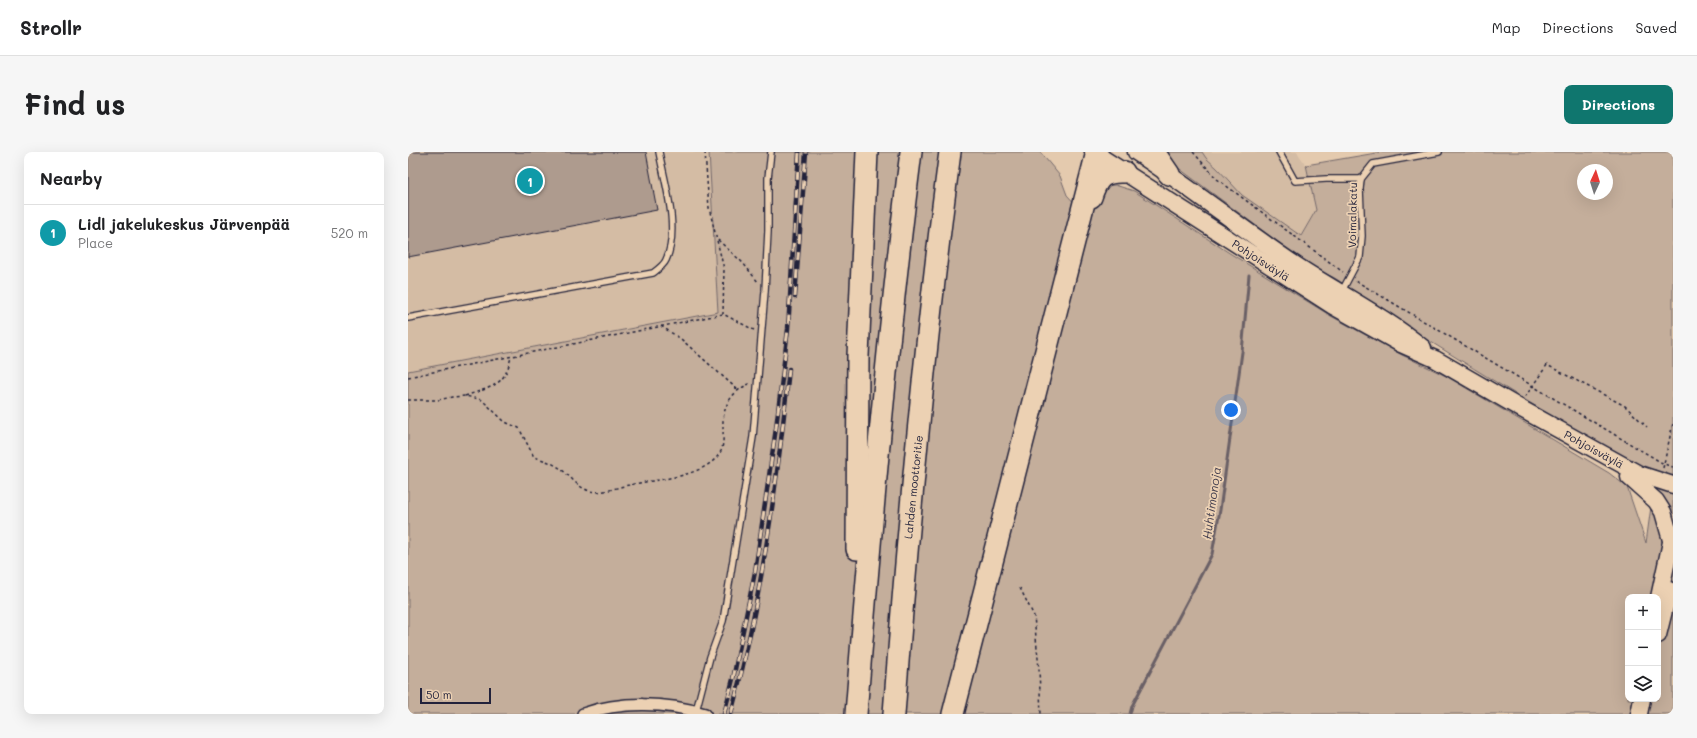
<!DOCTYPE html>
<meta charset="utf-8">
<style>
:root{--surface:#fff;--page:#f6f6f6;--text:#202124;--muted:#757577;--line:#e0e0e0;--accent:#0f766e}
body{margin:0;font-family:Mali,sans-serif;background:var(--page);color:var(--text)}
.controls{position:absolute;right:12px;bottom:12px;display:grid;overflow:hidden;border-radius:8px;box-shadow:0 4px 16px #0002}
.controls button{width:36px;height:36px;display:grid;place-items:center;padding:0;border:0;border-bottom:1px solid var(--line);background:var(--surface);color:var(--text);font:20px sans-serif}
.compass{position:absolute;left:1169px;top:12px;width:36px;height:36px;border-radius:50%;background:var(--surface);box-shadow:0 4px 16px #0002;rotate:4deg}
.scale{position:absolute;left:12px;bottom:10px;width:71px;box-sizing:border-box;padding-left:4px;border:2px solid #22223b;border-top:0;font-size:11px;line-height:14px;white-space:nowrap;color:#22223b;-webkit-text-stroke:3px #ecd1b3;paint-order:stroke}
.you{position:absolute;left:823px;top:258px;width:14px;height:14px;margin:-10px;border:3px solid #fff;border-radius:50%;background:#1a73e8;box-shadow:0 0 0 6px #1a73e833}
.badge{display:grid;place-items:center;width:26px;height:26px;border-radius:50%;background:var(--accent);color:#fff;font-size:13px;font-weight:700}
.pin{position:absolute;translate:-50% -50%;border:2px solid #fff;box-shadow:0 1px 4px #0006}
.list{margin:0;padding:0;list-style:none}
h2{display:flex;justify-content:space-between;align-items:center;height:52px;margin:0;padding:0 16px;font-size:17px}
h2 small{font-size:13px;font-weight:400;color:var(--muted)}
.list li{display:grid;grid-template-columns:26px 1fr auto;gap:12px;align-items:center;box-sizing:border-box;height:56px;padding:0 16px;border-top:1px solid var(--line)}
.list b{display:block;font-size:15px;white-space:nowrap}
.list p{margin:0;font-size:13px;white-space:nowrap;color:var(--muted)}
.list em{font-size:13px;font-style:normal;color:var(--muted)}
.icon{flex:none;width:22px;height:22px;fill:none;stroke:currentColor;stroke-width:2;stroke-linecap:round;stroke-linejoin:round}
.map{position:relative;flex:none;width:1265px;height:562px;overflow:hidden;border-radius:8px}
header{display:flex;align-items:center;gap:24px;box-sizing:border-box;height:56px;padding:0 20px;background:var(--surface);border-bottom:1px solid var(--line)}
header strong{font-size:19px}
nav{display:flex;gap:22px;margin-inline-start:auto;font-size:14px}
.intro{display:flex;align-items:center;justify-content:space-between;box-sizing:border-box;height:96px;padding:0 24px}
h1{margin:0;font-size:28px}
.button{padding:10px 18px;border-radius:8px;background:var(--accent);color:#fff;font-size:14px;font-weight:700}
main{display:flex;gap:24px;padding:0 24px}
aside{flex:1;background:var(--surface);border-radius:8px;box-shadow:0 4px 16px #0002}
.map>svg:first-child{display:block}
.built{fill:#d4bca4}
.green{fill:#c4ae9b;stroke:#73686b;fill-rule:evenodd}
.lines{fill:none;stroke-linecap:round;stroke-linejoin:round}
.stream{stroke:#6a6066;stroke-width:3}
.building{fill:#ae9b8e;stroke:#22223b}
.lane-casing{stroke:#22223b;stroke-width:8}
.street-casing{stroke:#22223b;stroke-width:14}
.secondary-casing{stroke:#22223b;stroke-width:19}
.highway-casing{stroke:#22223b;stroke-width:24}
.path{stroke:#22223b;stroke-width:1.5;stroke-dasharray:3 3;stroke-linecap:butt}
.lane{stroke:#ecd1b3;stroke-width:5.5}
.street{stroke:#ecd1b3;stroke-width:11}
.secondary{stroke:#ecd1b3;stroke-width:16}
.highway{stroke:#ecd1b3;stroke-width:21}
.rail-casing{stroke:#22223b;stroke-width:4.5}
.rail{stroke:#ecd1b3;stroke-width:3;stroke-dasharray:9;stroke-linecap:butt}
.labels{text-anchor:middle;dominant-baseline:central;stroke-width:3.5;stroke-linejoin:round;paint-order:stroke}
.street-label{font-size:11px;fill:#22223b;stroke:#ecd1b3}
.water-label{font-size:12px;font-style:italic;fill:#464150;stroke:#ecd1b3}
</style>
<header>
<strong>Strollr</strong>
<nav><a>Map</a><a>Directions</a><a>Saved</a></nav>
</header>
<div class="intro"><h1>Find us</h1><a class="button">Directions</a></div>
<main>
<aside>
<h2>Nearby<small></small></h2>
<ul class="list">
<li><span class="badge" style="background:#0f9aa8">1</span><div><b>Lidl jakelukeskus Järvenpää</b><p>Place</p></div><em>520 m</em></li>
</ul>
</aside>
<div class="map">
<svg width="1265" height="562" viewBox="0 0 1265 562">
<rect width="100%" height="100%" fill="#e4caae"/>
<filter id="ink" filterUnits="userSpaceOnUse"><feTurbulence type="fractalNoise" baseFrequency=".025" numOctaves="2"/><feDisplacementMap in="SourceGraphic" scale="8" xChannelSelector="R" yChannelSelector="G"/><feConvolveMatrix kernelMatrix="1 2 1 2 8 2 1 2 1" color-interpolation-filters="sRGB"/></filter>
<g filter="url(#ink)">
<g class="built">
<path d="M0 0H301L310 160 0 219Z"/>
<path d="M794 0H889L898 13 908 58 893 84 834 43 809 16 798 6Z"/>
</g>
<path class="green" d="M301 0H632L652 24 659 43 682 68 691 39 697 34 707 33 726 39 823 102 923 164 994 203 1038 224 1201 321 1219 335 1238 391 1248 318C1226 317 1184 288 1164 276 1098 237 1033 196 968 156 948 144 932 124 909 119L749 0H794L798 6 809 16 834 43 893 84 908 58 898 13 974 0H1265V562H0V219L310 160ZM1175 18H1199V42H1175ZM1220 445H1250V547H1220Z"/>
<g class="lines">
<path class="stream" d="M722 562 724 554 804 402 812 358 834 200 841 123"/>
</g>
<path class="building" d="M0 0H238L249 58 0 105Z"/>
<g class="lines">
<g class="lane-casing">
<g id="lane">
<path d="M871 0 887 29 918 27H953"/>
<path d="M934 139 952 105 954 84 952 37 953 27 965 12 1031 0"/>
<path d="M0 166 245 121C249 118 256 113 258 108 272 78 257 31 251 0"/>
<path d="M288 559 302 505 315 469 345 285 357 139 360 79V26L363 0"/>
</g>
</g>
<g class="street-casing">
<path id="street" d="M175 562C212 549 259 550 297 562"/>
</g>
<g class="secondary-casing">
<g id="secondary">
<path d="M685 0 925 154 993 192 1027 207 1110 255 1231 322 1265 333"/>
<path d="M728 0C783 36 834 77 889 114 930 141 978 165 1015 196"/>
<path d="M1221 325 1248 349 1255 360 1263 388"/>
<path d="M1250 450 1265 381"/>
<path d="M1250 483 1261 438"/>
<path d="M1231 562 1234 547"/>
</g>
</g>
<g class="highway-casing">
<g id="highway">
<path d="M746 0 761 22"/>
<path d="M683 45C689 26 695 19 716 20"/>
<path d="M449 397 450 204 459 0"/>
<path d="M448 562C463 374 479 187 503 0"/>
<path d="M486 562C500 374 517 187 542 0"/>
<path d="M545 562 689 0"/>
</g>
</g>
<g class="path">
<path d="M297 0 301 56 316 117 315 162"/>
<path d="M785 0 809 27 935 120"/>
<path d="M310 88 335 111 350 130"/>
<path d="M948 129 1256 312 1265 315"/>
<path d="M253 174 273 187 330 238"/>
<path d="M0 225 315 162 346 178"/>
<path d="M57 244C82 235 98 235 103 204"/>
<path d="M1117 245 1139 213 1217 254 1239 275"/>
<path d="M0 248H30L44 245 58 244 74 248 97 270 111 276 126 305C136 308 145 311 153 317 162 324 170 336 182 339 196 342 208 335 221 333 247 327 299 326 313 299 316 292 315 283 315 275 314 255 323 240 341 232"/>
<path d="M1255 316 1265 271"/>
<path d="M612 436 626 464 631 517 633 562"/>
</g>
<use href="#lane" class="lane"/>
<use href="#street" class="street"/>
<use href="#secondary" class="secondary"/>
<use href="#highway" class="highway"/>
<g class="rail-casing">
<g id="rail">
<path d="M387 145 398 0"/>
<path d="M316 562 325 527 347 420 368 276 380 177 391 0"/>
<path d="M323 562C353 449 369 333 381 217"/>
</g>
</g>
<use href="#rail" class="rail"/>
</g>
</g>
<g class="labels">
<g class="street-label">
<text transform="translate(944 63) rotate(-89)">Voimalakatu</text>
<text transform="translate(853 108) rotate(33)">Pohjoisväylä</text>
<text transform="translate(1186 297) rotate(29)">Pohjoisväylä</text>
<text transform="translate(505 335) rotate(-84)">Lahden moottoritie</text>
</g>
<g class="water-label">
<text transform="translate(803 351) rotate(-82)">Huhtimonoja</text>
</g>
</g>
</svg>
<div class="controls">
<button>+</button>
<button>−</button>
<button><svg class="icon" aria-label="layers" viewBox="0 0 24 24"><path d="M12 4l9 5-9 5-9-5zM3 14l9 5 9-5"/></svg></button>
</div>
<svg class="compass" viewBox="-18 -18 36 36"><path d="M0-13l5 13h-10z" fill="#e53935"/><path d="M0 13l5-13h-10z" fill="#757577"/></svg>
<div class="scale">50 m</div>
<div class="you"></div>
<div class="pin badge" style="left:122px;top:29px;background:#0f9aa8">1</div>
</div>
</main>
